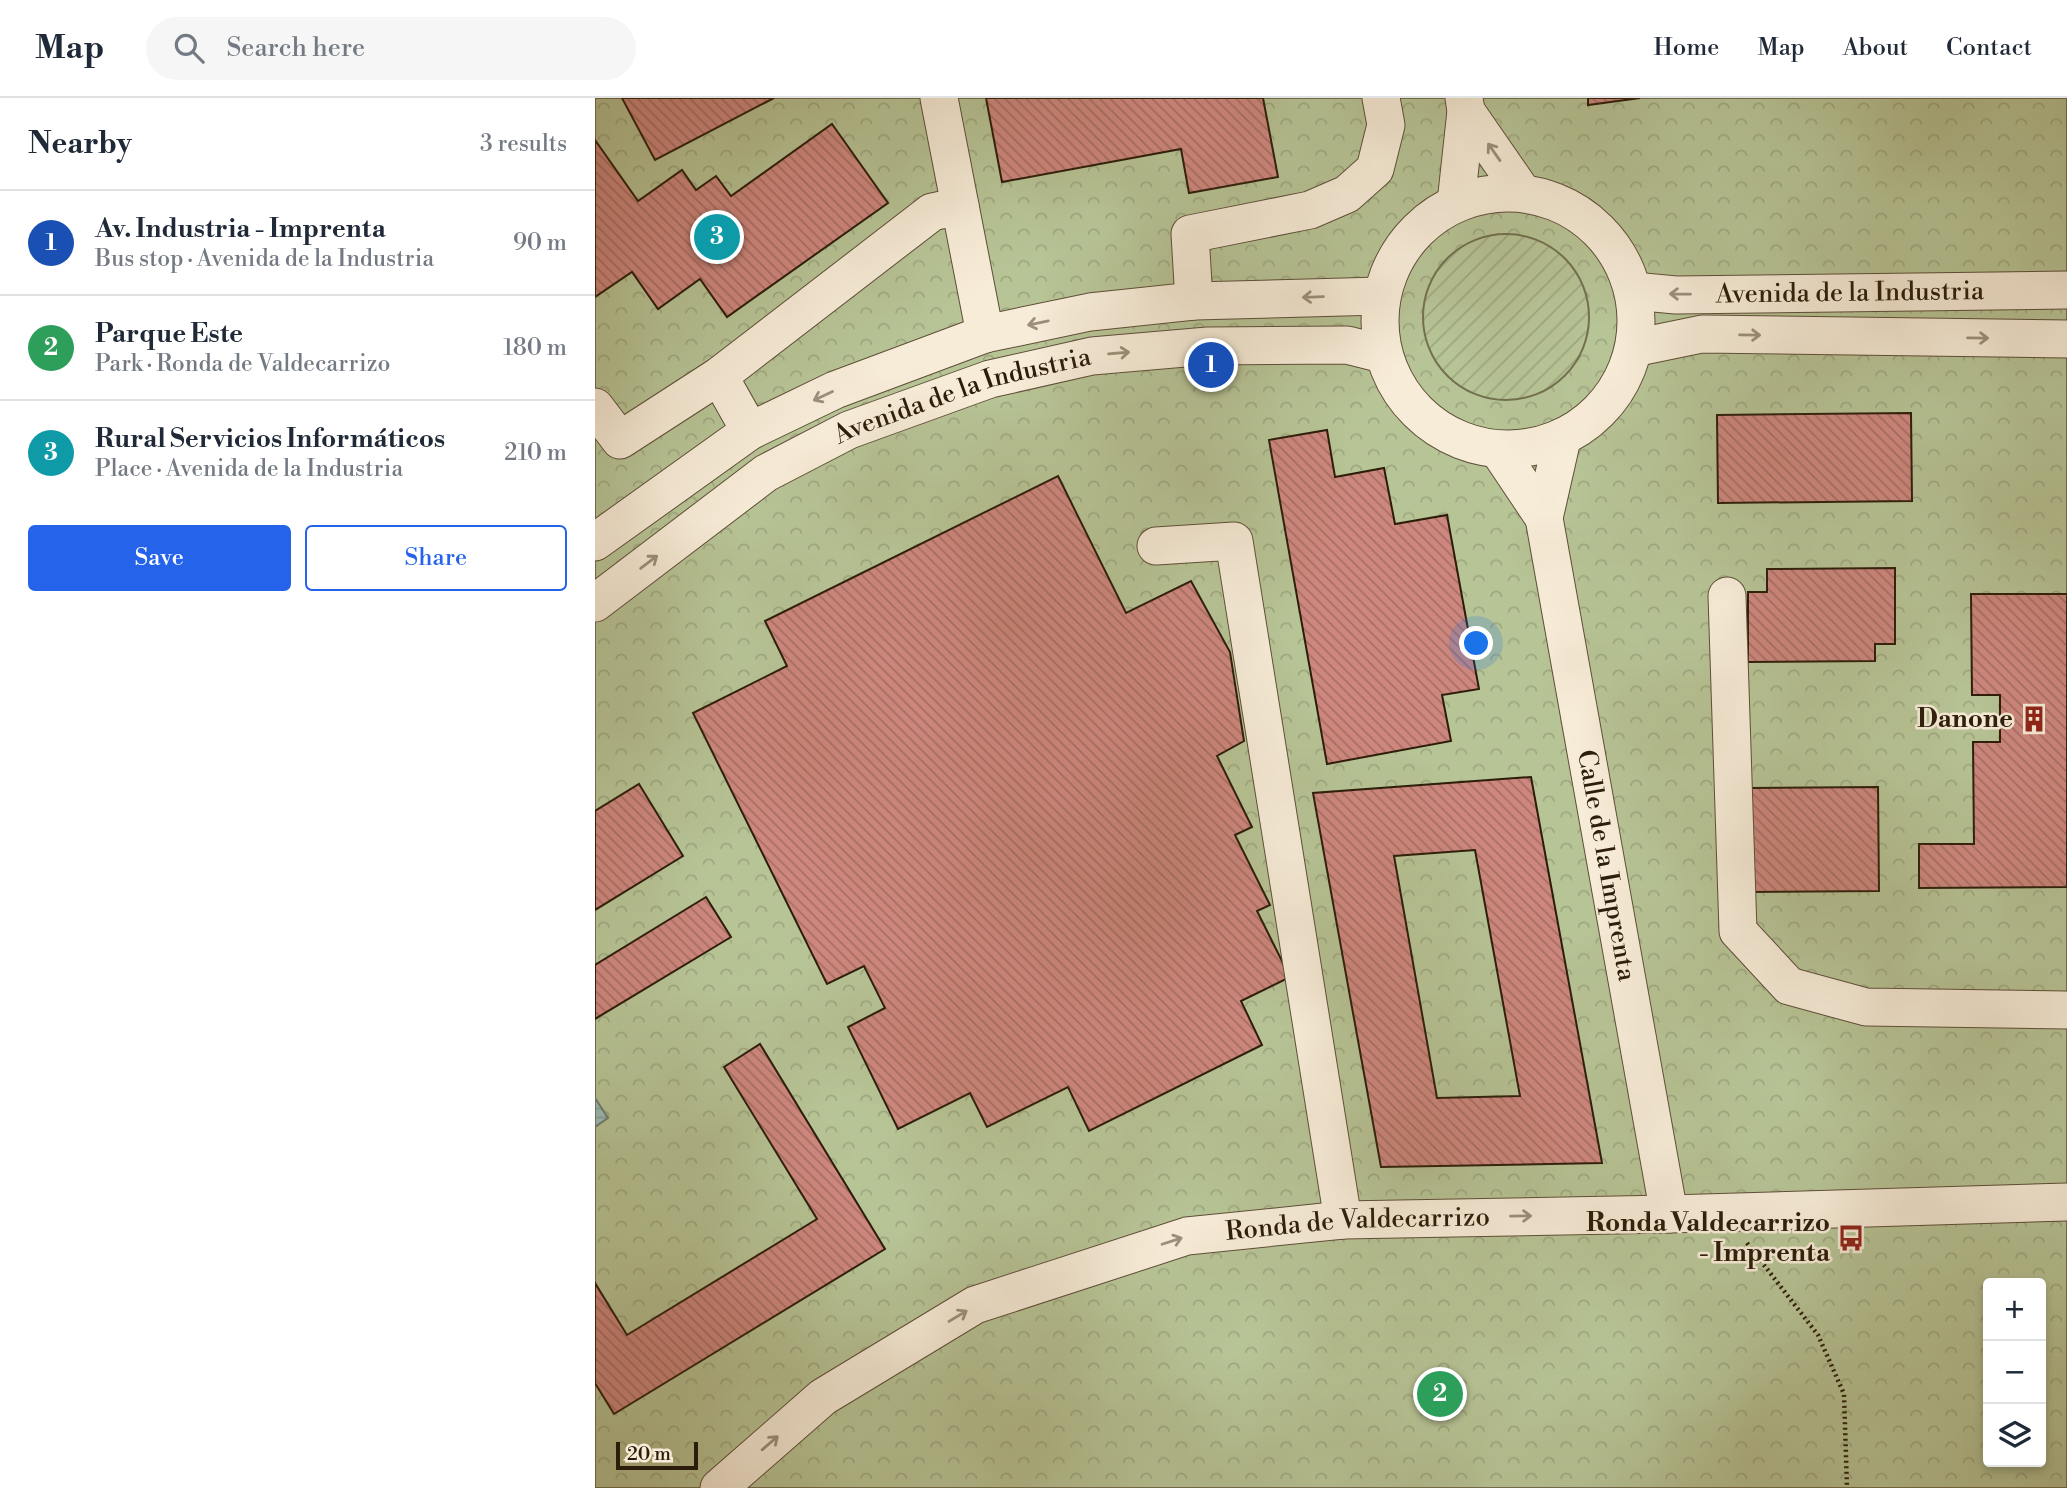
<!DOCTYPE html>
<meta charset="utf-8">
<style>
:root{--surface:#fff;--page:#f6f6f7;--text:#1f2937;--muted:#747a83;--line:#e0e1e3;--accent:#2563eb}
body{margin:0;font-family:"Libre Bodoni",serif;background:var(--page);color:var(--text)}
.controls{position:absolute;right:21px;bottom:21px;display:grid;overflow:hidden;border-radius:7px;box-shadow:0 4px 10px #0003}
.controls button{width:63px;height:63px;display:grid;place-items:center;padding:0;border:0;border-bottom:2px solid var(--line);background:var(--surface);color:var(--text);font:35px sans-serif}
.scale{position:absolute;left:21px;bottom:18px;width:82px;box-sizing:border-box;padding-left:7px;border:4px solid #2c1d0a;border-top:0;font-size:19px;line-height:24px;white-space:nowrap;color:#2c1d0a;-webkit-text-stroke:5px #f7ecd8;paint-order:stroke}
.you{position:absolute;left:882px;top:546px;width:24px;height:24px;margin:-18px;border:5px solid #fff;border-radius:50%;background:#1a73e8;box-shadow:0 0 0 10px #1a73e833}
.badge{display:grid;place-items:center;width:46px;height:46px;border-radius:50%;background:var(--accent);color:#fff;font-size:23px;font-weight:700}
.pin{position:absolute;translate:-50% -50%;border:4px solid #fff;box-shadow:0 2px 7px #0006}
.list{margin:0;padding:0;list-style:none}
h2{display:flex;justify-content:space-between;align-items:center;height:91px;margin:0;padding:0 28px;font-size:30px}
h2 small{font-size:23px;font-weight:400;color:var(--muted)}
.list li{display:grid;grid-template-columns:46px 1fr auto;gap:21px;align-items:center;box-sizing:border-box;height:105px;padding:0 28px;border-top:2px solid var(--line)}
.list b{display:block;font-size:26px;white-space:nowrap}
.list p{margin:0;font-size:23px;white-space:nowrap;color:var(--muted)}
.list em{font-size:23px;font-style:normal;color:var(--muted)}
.actions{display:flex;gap:14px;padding:21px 28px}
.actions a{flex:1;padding:16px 0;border:2px solid var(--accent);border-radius:7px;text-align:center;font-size:24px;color:var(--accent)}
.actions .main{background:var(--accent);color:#fff}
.icon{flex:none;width:38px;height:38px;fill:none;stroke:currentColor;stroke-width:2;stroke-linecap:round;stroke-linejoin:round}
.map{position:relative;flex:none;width:1472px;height:1390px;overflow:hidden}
header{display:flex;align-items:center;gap:42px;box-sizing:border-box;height:98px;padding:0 35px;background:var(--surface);border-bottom:2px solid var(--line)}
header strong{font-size:33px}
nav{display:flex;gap:38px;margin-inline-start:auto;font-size:24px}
.search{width:490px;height:63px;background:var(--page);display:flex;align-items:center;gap:18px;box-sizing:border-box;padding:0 24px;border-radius:38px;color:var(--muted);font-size:26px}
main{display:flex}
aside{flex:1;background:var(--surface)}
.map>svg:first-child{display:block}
.park{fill:url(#park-crowns);stroke:#727050;stroke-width:2;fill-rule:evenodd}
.garden{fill:url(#garden-furrows);stroke:#727050;stroke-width:2}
.water{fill:url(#water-rules);stroke:#6f7d72;stroke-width:2}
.building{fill:url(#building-back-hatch);stroke:#2c1d0a;stroke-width:2;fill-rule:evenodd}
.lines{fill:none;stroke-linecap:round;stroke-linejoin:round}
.minor-casing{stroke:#5e4e38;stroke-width:39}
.path{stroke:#2c1d0a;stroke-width:4.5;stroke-dasharray:2 3.5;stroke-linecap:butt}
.minor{stroke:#f7ecd8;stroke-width:37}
.oneway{stroke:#9c8f7b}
.labels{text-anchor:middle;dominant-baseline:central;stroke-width:5;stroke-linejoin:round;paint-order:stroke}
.street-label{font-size:26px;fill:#2c1d0a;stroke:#f7ecd8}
.poi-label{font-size:26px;font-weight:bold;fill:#2c1d0a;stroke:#f7ecd8;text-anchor:end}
</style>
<header>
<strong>Map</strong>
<div class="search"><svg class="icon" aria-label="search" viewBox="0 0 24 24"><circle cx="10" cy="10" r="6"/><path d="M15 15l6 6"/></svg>Search here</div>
<nav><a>Home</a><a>Map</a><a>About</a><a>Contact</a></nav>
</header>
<main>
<aside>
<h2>Nearby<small>3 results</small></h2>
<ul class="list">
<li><span class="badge" style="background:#1a4fb4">1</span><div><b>Av. Industria - Imprenta</b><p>Bus stop · Avenida de la Industria</p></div><em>90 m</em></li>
<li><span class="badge" style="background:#2e9e5b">2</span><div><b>Parque Este</b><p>Park · Ronda de Valdecarrizo</p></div><em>180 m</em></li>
<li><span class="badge" style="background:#0f9aa8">3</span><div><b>Rural Servicios Informáticos</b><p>Place · Avenida de la Industria</p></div><em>210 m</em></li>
</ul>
<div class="actions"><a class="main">Save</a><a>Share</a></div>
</aside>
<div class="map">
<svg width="1472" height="1390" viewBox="0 0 1472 1390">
<defs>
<pattern id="park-crowns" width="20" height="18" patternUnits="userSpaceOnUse" patternTransform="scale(1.75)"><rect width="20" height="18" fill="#b7c496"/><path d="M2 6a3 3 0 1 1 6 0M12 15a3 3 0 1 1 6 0" fill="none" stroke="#9ea880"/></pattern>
<pattern id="garden-furrows" width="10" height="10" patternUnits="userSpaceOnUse" patternTransform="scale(1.75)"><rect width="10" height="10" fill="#b7c496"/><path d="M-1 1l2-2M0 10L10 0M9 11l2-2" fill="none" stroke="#9ea880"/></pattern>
<pattern id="water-rules" width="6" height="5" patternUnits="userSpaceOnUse" patternTransform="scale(1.75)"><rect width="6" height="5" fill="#9bbdb7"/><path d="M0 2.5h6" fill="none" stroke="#86a29c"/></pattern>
<pattern id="building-back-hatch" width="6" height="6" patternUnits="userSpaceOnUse" patternTransform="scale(1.75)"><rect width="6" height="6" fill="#ce877e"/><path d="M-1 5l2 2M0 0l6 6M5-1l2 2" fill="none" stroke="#a76e65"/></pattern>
</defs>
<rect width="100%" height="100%" fill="#f2e2c3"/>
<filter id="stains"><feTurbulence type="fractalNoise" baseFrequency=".00286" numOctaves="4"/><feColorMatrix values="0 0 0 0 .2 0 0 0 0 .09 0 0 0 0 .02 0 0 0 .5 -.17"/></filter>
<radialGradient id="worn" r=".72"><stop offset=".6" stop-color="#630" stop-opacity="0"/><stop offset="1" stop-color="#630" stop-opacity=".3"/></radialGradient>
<path class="park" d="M0 0H1472V1390H0ZM1393 1185H1446V1364H1393Z"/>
<circle class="garden" cx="911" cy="219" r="83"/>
<path class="water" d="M0 1000 13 1020 0 1029Z"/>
<g class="building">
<path d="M27 0H179L60 62Z"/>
<path d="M391 0H668L683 79 594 95 586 51 407 84Z"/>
<path d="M993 0H1045L993 7Z"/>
<path d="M237 26 293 105 132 219 105 181 63 211 37 174 0 199V42L43 103 87 72 101 92 121 78 136 98Z"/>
<path d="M1316 315 1317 403 1123 405 1122 317Z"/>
<path d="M732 332 740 379 789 370 800 426 852 417 884 591 847 597 856 643 732 666 674 342Z"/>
<path d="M463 378 531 515 596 483 635 554 649 643 622 658 657 729 640 737 675 807 662 813 695 879 646 903 667 947 494 1033 473 989 392 1029 375 995 303 1031 253 929 290 910 269 868 232 886 98 615 192 568 170 523Z"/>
<path d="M1300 470V546H1280V563L1153 564V494H1172V471Z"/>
<path d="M1376 496H1472V789L1324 790V746H1379L1378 644H1405V597H1377Z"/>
<path d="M936 679 1007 1065 786 1069 718 695ZM880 752 925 998 842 1000 799 758Z"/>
<path d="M44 686 88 758 0 812V713Z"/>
<path d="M1283 689 1284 793 1156 794 1155 690Z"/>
<path d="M111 799 136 839 0 921V867Z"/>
<path d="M165 946 290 1151 19 1316 0 1285V1185L32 1237 222 1121 129 969Z"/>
</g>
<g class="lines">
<g class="minor-casing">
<g id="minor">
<path d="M344 0 390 236"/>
<path d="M871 13 927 94"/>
<circle cx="913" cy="223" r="128"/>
<path d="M861 105 871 13 869 0"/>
<path id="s1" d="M1038 193 1081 197 1472 192"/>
<path d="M599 203 595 136 715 112 752 96 780 71 791 27 786 0"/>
<path d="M1039 250 1107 236 1472 241"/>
<path d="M124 278 155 333"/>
<path d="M0 309 25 342 124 278 337 114 365 108"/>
<path id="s2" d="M967 341 949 420 1074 1116"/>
<path d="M904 353 949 420"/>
<path d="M0 444 155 333 240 292 390 236 495 214 599 203 786 198"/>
<path d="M561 448 639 443 748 1122"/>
<path d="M1132 498 1143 833 1194 888 1271 909 1472 912"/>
<path id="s3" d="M0 505 171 375 254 332 395 281 497 258 613 248 752 247 788 256"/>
<path id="s4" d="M124 1390 228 1299 380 1207 592 1138 748 1122 1074 1116 1472 1104"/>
</g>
</g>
<path class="path" d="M1152 1145 1223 1237 1249 1296 1252 1390"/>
<use href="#minor" class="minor"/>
</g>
<defs><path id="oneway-shaft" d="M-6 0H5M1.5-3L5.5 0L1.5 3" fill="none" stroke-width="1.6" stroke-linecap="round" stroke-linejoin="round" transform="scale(1.75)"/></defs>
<g class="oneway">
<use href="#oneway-shaft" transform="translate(899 54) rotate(-125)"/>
<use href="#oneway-shaft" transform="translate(1085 196) rotate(-179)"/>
<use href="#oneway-shaft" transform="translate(718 199) rotate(178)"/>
<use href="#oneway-shaft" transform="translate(443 225) rotate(168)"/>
<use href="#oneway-shaft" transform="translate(1155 237) rotate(1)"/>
<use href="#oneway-shaft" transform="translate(1383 240) rotate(1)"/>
<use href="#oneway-shaft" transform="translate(524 255) rotate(-5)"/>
<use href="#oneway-shaft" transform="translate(228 298) rotate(155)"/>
<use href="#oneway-shaft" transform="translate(54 464) rotate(-37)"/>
<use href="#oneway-shaft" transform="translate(926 1118) rotate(-1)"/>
<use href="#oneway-shaft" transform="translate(577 1143) rotate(-18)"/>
<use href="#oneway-shaft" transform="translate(363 1218) rotate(-31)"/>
<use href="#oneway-shaft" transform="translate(175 1345) rotate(-41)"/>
</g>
<defs>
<g id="building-bare" transform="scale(2.1)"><path d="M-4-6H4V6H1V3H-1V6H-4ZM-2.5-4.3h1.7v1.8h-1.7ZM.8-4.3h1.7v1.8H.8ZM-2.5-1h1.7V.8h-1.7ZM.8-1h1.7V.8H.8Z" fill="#8f2418" stroke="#f7ecd8" stroke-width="2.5" paint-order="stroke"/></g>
<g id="bus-bare" transform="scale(2.1)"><path d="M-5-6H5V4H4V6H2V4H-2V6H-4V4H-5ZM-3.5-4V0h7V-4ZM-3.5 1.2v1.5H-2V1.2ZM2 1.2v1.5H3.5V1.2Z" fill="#8f2418" stroke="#f7ecd8" stroke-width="2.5" paint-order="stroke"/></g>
</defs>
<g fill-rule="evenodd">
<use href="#building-bare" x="1439" y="621"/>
<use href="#bus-bare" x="1256" y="1140"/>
</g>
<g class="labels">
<g class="street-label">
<text stroke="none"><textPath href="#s1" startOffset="217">Avenida de la Industria</textPath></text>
<text stroke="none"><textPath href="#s3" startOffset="427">Avenida de la Industria</textPath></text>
<text stroke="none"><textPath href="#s2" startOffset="434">Calle de la Imprenta</textPath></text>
<text stroke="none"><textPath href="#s4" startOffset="710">Ronda de Valdecarrizo</textPath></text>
</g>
<g class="poi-label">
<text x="1418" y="621">Danone</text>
<text x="1235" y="1125">Ronda Valdecarrizo<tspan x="1235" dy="30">- Imprenta</tspan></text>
</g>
</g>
<rect width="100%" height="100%" filter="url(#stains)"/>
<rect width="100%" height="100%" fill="url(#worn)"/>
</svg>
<div class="controls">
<button>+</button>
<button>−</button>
<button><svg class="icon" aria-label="layers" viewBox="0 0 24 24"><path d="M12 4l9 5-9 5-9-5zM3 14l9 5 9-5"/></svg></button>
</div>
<div class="scale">20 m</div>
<div class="you"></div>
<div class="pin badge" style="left:616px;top:267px;background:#1a4fb4">1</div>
<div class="pin badge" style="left:845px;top:1296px;background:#2e9e5b">2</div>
<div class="pin badge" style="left:122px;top:139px;background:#0f9aa8">3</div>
</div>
</main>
